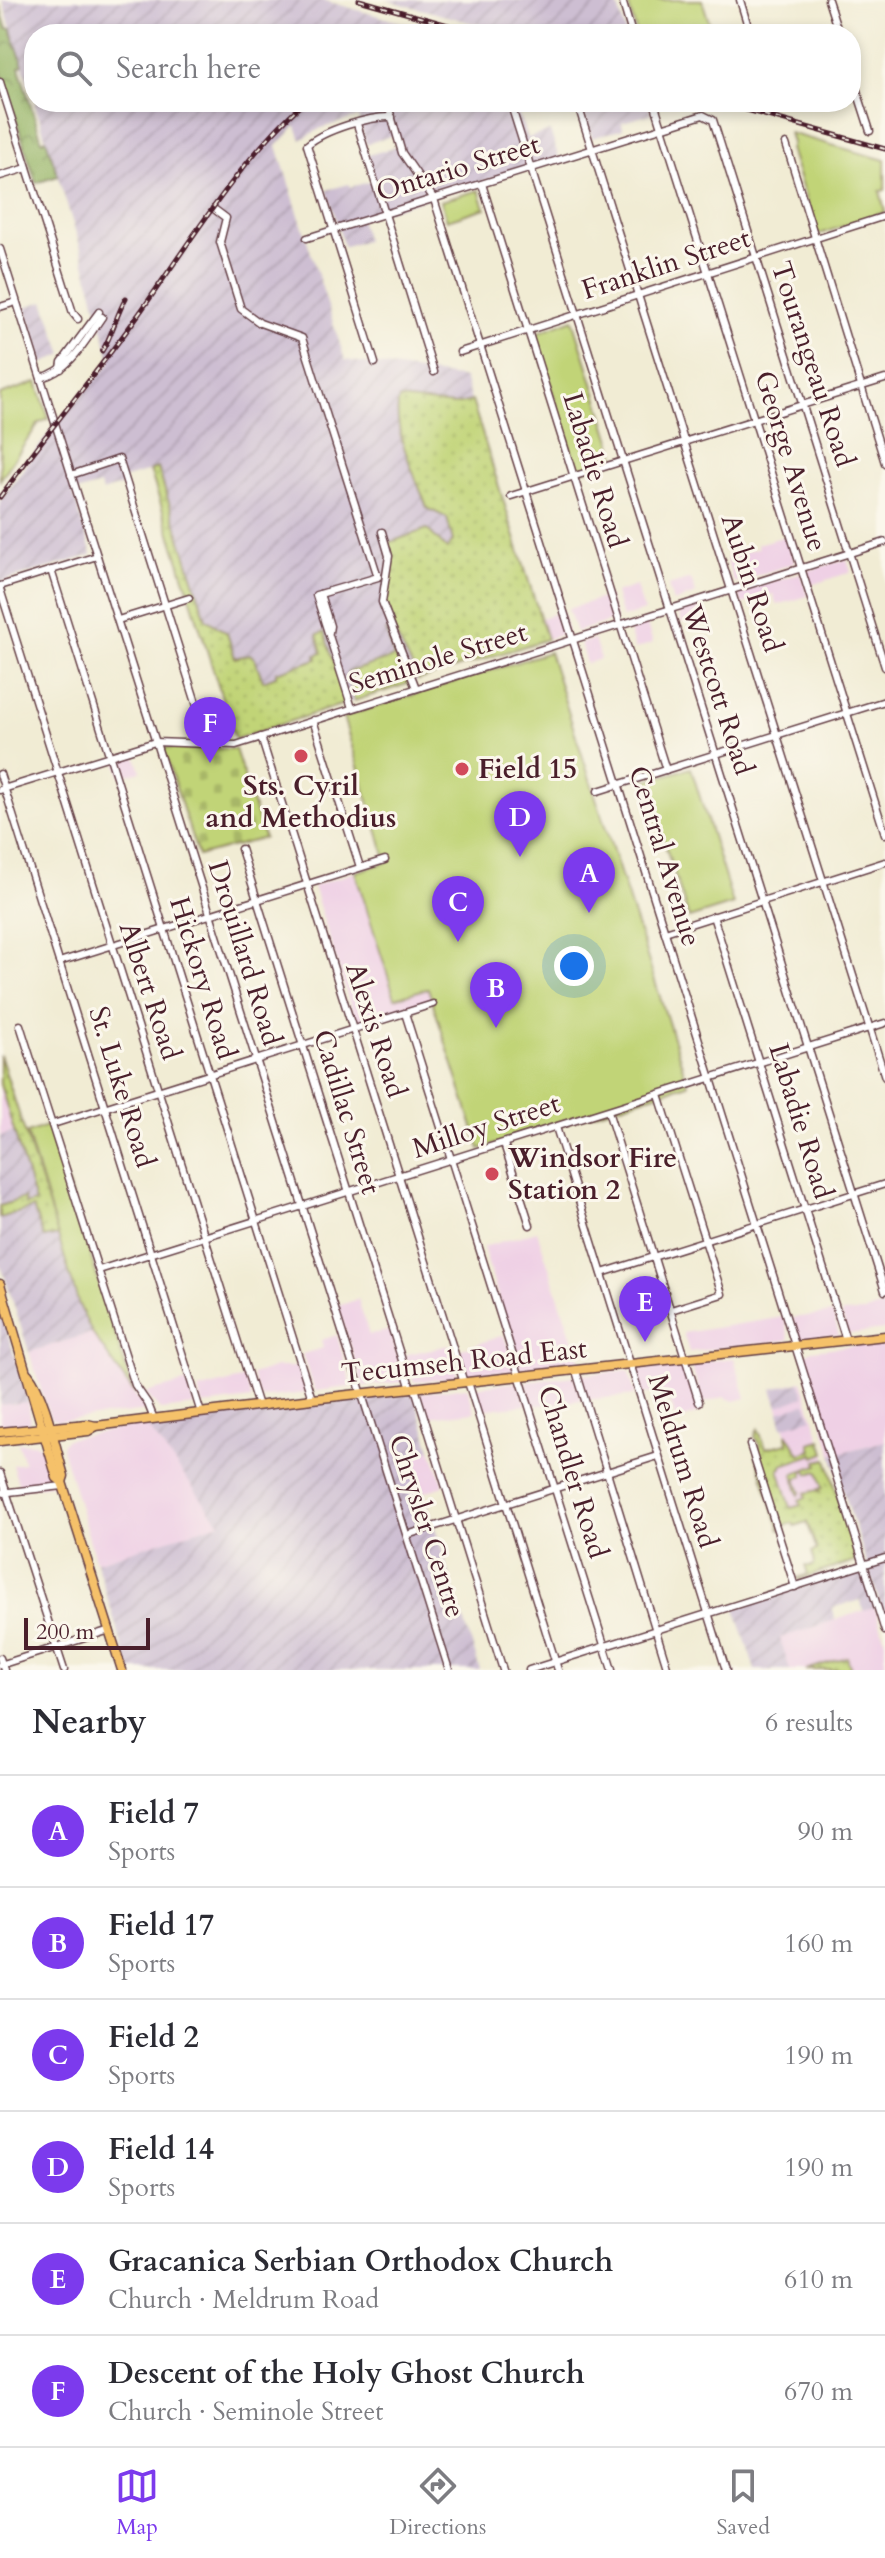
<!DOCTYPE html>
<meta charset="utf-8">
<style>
:root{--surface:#fff;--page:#f7f7f7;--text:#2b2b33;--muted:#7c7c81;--line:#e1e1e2;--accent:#7c3aed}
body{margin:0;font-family:Cardo,serif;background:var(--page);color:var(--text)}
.scale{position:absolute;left:24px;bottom:20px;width:126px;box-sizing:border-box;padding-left:8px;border:4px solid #4a1f2b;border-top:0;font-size:22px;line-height:28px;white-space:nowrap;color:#4a1f2b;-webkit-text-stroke:6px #fbf7ec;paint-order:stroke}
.you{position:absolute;left:574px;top:966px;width:28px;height:28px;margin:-20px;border:6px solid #fff;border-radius:50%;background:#1a73e8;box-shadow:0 0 0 12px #1a73e833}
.badge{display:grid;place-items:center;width:52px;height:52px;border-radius:50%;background:var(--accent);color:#fff;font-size:26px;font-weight:700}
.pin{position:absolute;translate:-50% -66px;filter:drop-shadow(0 2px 4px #0008)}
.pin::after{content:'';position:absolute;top:42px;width:28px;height:24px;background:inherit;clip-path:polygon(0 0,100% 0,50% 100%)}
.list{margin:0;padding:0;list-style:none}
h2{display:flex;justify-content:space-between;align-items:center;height:104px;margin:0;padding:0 32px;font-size:34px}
h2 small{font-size:26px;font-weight:400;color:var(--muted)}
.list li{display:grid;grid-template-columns:52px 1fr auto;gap:24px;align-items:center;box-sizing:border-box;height:112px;padding:0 32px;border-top:2px solid var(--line)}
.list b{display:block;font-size:30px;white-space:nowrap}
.list p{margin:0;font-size:26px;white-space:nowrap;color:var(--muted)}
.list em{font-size:26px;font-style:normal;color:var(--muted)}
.icon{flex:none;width:44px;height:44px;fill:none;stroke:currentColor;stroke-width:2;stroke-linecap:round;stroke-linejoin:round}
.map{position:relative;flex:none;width:885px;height:1670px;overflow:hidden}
.search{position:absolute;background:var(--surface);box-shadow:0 4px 12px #0003;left:24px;right:24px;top:24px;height:88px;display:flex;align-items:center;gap:20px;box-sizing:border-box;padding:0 28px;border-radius:32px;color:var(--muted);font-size:30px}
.sheet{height:776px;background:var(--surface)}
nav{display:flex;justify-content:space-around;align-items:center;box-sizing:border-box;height:112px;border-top:2px solid var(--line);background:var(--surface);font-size:22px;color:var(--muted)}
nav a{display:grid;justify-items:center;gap:4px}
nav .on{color:var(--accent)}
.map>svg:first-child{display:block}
.built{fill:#efd0e5}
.industrial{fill:url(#industrial-furrows)}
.grass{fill:url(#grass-dots);stroke:#867a51;stroke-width:2}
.forest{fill:url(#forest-crowns);stroke:#716a4a;stroke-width:2}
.cemetery{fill:url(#cemetery-stones);stroke:#867a51;stroke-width:2}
.green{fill:#c1d477;stroke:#867a51;stroke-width:2}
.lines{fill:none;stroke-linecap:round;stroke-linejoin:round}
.minor-casing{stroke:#633e44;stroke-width:9}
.major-casing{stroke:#633e44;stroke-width:11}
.minor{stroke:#fff;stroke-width:6}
.major{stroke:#f5c16b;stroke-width:8}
.rail-casing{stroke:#4a1f2b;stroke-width:5}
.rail{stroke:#fbf7ec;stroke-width:2;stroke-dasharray:6;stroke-linecap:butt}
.poi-dot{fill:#d1495b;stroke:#fbf7ec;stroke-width:3}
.labels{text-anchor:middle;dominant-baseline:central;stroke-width:6;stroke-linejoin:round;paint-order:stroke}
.street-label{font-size:28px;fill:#4a1f2b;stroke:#fbf7ec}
.poi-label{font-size:28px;font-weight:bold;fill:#4a1f2b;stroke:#fbf7ec;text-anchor:start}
</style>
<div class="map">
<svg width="885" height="1670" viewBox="0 0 885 1670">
<defs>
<pattern id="industrial-furrows" width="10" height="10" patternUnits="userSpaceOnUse" patternTransform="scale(2)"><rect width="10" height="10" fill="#cdbed2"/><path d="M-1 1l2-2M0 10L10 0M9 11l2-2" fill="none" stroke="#b2a3b4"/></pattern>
<pattern id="grass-dots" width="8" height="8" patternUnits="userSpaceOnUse" patternTransform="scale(2)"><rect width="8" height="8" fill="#c1d477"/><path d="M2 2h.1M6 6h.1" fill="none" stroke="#a7b667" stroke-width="1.8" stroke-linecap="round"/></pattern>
<pattern id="forest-crowns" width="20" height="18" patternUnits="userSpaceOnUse" patternTransform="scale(2)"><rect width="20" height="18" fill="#98b668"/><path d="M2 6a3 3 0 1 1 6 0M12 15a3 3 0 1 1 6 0" fill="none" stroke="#7e9356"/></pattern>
<pattern id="cemetery-stones" width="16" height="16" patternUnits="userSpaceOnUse" patternTransform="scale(2)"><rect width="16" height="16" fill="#c1d477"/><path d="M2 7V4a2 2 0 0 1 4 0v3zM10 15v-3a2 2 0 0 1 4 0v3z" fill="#a7b667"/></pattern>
</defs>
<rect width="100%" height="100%" fill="#fbf7ec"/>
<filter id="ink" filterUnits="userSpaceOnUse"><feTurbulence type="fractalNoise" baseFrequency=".0125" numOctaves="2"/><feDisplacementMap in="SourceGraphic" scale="16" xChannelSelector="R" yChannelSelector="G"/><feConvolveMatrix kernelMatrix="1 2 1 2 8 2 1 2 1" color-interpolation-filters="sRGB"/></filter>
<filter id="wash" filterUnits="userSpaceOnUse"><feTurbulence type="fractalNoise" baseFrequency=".006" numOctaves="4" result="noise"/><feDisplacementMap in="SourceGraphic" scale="32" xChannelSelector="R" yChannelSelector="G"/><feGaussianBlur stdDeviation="1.8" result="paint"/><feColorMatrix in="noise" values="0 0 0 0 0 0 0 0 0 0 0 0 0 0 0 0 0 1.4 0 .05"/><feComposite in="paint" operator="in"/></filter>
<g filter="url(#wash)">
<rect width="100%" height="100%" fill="#f1ecd4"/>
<g class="built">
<path d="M786 536 795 563 734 583 726 558 758 548 757 544Z"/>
<path d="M847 559 851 572 811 585 807 571Z"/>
<path d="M800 573 808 596 777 605 773 594 742 604 738 593Z"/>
<path d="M691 579 696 594 673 602 668 586Z"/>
<path d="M636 586 644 611 622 618 615 593Z"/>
<path d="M608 596 616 619 576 632 568 609Z"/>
<path d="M698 605 702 617 681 623 678 611Z"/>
<path d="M562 611 568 632 547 639 541 618Z"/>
<path d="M646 622 653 643 635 649 628 628Z"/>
<path d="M594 639 600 659 586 664 580 643Z"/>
<path d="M135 754 141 771 121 777 116 760Z"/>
<path d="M355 872 395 997 428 988 432 1000 356 1024 313 886Z"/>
<path d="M0 1055 24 1129 0 1136Z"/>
<path d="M537 1231 580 1362 520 1370 483 1247Z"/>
<path d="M358 1299 369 1335 390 1330 405 1382 363 1386 338 1306Z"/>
<path d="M885 1305V1330L848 1334 841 1313 865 1312Z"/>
<path d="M833 1313 839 1335 799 1339 792 1318Z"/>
<path d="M784 1317 789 1340 689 1352 683 1333Z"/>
<path d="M92 1333 132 1392 148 1411 58 1421 50 1418 29 1352Z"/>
<path d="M337 1335 352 1387 315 1391 302 1354 323 1348 321 1340Z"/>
<path d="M504 1335 515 1370 467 1375 459 1350Z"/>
<path d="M885 1342V1441L832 1455 805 1359 806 1354 812 1350Z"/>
<path d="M449 1345 457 1374 455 1377 414 1382 404 1355Z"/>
<path d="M734 1358 746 1398 734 1401 724 1397 704 1403 690 1363Z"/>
<path d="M685 1364 699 1413 677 1421 667 1392 641 1394 634 1369Z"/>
<path d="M276 1367H298L307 1393 260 1398 252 1375Z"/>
<path d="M628 1370 636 1395 585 1400 579 1375Z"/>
<path d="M574 1376 582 1400 532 1406 525 1382Z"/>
<path d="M245 1378 252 1399 203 1405 198 1390Z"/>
<path d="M802 1381 838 1495 788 1510 775 1467 795 1459 772 1389Z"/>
<path d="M188 1382 195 1406 160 1410 145 1393Z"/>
<path d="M519 1382 527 1405 480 1410 472 1387Z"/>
<path d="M467 1387 475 1412 427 1417 420 1393Z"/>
<path d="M28 1402 31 1420 26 1425 0 1428V1405Z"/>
<path d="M145 1424 221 1523 96 1562 62 1448 63 1443 67 1439Z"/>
<path d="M18 1443H35L46 1451 57 1484 20 1489 12 1465 24 1463Z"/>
<path d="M431 1449 444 1486 424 1492 412 1455Z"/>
<path d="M875 1607 885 1640V1670H839L836 1661 806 1670H790L779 1638Z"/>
</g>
<g class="industrial">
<path d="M2 0H323L441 34H34V101Z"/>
<path d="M387 0H608L617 3 626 34H513Z"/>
<path d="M34 102H557L518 113 528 138 550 131 559 158 360 219 366 240 344 247 327 190 349 184 350 187 373 181 365 156 398 146 394 135 366 144 358 117 321 128 301 140 296 126 277 146 345 360 464 378 547 639 235 739 150 471 122 479 123 485 102 492 100 485 73 493 92 555 0 582V501L51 430 111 362 82 252Z"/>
<path d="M580 102H648L651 114 622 122 623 129 592 138Z"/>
<path d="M44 301 63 354 43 364 25 307Z"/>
<path d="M24 1129 79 1305 92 1333 29 1352 0 1262V1136Z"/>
<path d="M0 1310 27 1396 28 1402 0 1405Z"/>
<path d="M800 1382 804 1396 778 1406 772 1389Z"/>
<path d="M414 1394 431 1449 412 1456 480 1670H130L96 1562 220 1523 145 1424Z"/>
<path d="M806 1403 812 1418 783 1427 779 1412Z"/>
<path d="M885 1441V1620L832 1455Z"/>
<path d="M859 1569 863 1571 875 1607 864 1611 860 1600 832 1608 835 1620 780 1638 790 1670H755L735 1608Z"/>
</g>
<g class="grass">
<path d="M399 399 454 405 472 401 547 639 418 680C409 655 386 627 385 599 385 579 393 563 388 543L427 529 447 549 453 541 447 518 427 508C417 479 391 429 399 399Z"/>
<path d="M158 468 206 619 227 633 235 658 250 654 255 659 263 681 276 676V672L317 659 316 655 322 653 317 635 324 632 347 703 235 739 150 470Z"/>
<path d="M386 630 405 665 410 683 354 701 348 672 394 657Z"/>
<path d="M0 1055 58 1235 44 1238 33 1208 0 1218V1206L24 1198 25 1205 35 1202 0 1084Z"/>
<path d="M758 1429 766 1448 788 1443 787 1433 800 1454 812 1450 810 1443 821 1440 825 1453 815 1457 814 1454 782 1465V1468L779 1469 791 1508 801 1505 799 1500 806 1497 805 1493 818 1490 821 1494 819 1489 823 1488 818 1471 809 1474 807 1470 803 1471 804 1476 796 1478 801 1492 799 1495 793 1474 794 1473 818 1465 817 1461 827 1459 857 1560 798 1580 797 1578 808 1574 805 1566H812L815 1563 812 1552 817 1550 807 1522 795 1526 793 1523 783 1526V1530H780L756 1456 760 1446 755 1436Z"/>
<path d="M847 1657 851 1670H806Z"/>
</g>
<path class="forest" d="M0 6 7 29H11L23 65 19 67 42 141 46 139 58 176 36 183 0 68Z"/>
<path class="cemetery" d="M163 747 235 749 264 838 198 856Z"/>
<g class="green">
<path d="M627 0H702L713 34H637Z"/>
<path d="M789 133 885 160V190L880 191 885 212 817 235 790 149 792 143Z"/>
<path d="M479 190 485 208 447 220 441 201Z"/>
<path d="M573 319 617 460 578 472 534 334Z"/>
<path d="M37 382 49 419 39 423 0 480V395Z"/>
<path d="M549 652 688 1084 480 1149 428 988 395 998 355 872 387 862 343 717Z"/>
<path d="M691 768 733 904 689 918 644 781Z"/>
<path d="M49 1125 126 1368 134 1393 92 1333 79 1305 27 1133Z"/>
</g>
</g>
<g filter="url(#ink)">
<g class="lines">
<g class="minor-casing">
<g id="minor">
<path d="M622 0 632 34"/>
<path d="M740 0 750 33"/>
<path d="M828 0 839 34"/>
<path d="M851 72 870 131"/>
<path d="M0 82 73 313 78 319"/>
<path d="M387 102 402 153 434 199 885 1631"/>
<path d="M510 102 885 1291"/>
<path d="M577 102 885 1077"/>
<path d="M654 102 885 834"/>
<path d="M357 124 434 372"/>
<path d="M786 144 885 463"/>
<path d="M0 176 27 168"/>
<path d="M482 184 666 770"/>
<path d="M214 209 226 218 220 242 241 309 260 323 302 338 378 577 320 594"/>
<path d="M307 238 703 115 713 120 885 667"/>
<path d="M0 249 449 1670"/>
<path d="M0 307 16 302"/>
<path d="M460 352 885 216"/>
<path d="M375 363 307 145C324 130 370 116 392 117"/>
<path d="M61 369 62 362 99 312"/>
<path d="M41 378C71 370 85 341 102 317"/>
<path d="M71 475 119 459 209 744"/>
<path d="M511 496 885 379"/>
<path d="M382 532 389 556 382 602 416 688"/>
<path d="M51 570 312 1399"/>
<path d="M0 586 97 556"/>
<path d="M0 589 258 1406"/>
<path d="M320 594 316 595 352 708"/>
<path d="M320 594 330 626 329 632"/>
<path d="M118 620 189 598"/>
<path d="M313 720 360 867"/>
<path d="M261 737 464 1383"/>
<path d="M0 774 201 1413"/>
<path d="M0 790 155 742 236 745 885 542"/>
<path d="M598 791 885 701"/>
<path d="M241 849 411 1389"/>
<path d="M713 916 846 1340"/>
<path d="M665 932 885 862"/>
<path d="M59 962 385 860"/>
<path d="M405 1013 612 1670"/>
<path d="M20 1025 135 1385 148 1404 154 1419"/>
<path d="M659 1095 722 1294 671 1310"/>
<path d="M608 1111 699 1402"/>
<path d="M53 1124 433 1004"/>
<path d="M556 1127 726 1670"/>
<path d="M504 1144 530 1225"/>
<path d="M99 1270 885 1023"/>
<path d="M602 1273 885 1184"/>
<path d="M576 1371 668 1670"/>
<path d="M468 1382 558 1670"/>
<path d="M415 1388 503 1670"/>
<path d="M750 1445 795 1587"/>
<path d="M0 1473 64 1670"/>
<path d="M0 1493 63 1486"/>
<path d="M407 1535 658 1456"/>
<path d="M0 1658 4 1670"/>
<path d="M0 1665 110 1630"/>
<path d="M529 1670 885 1558"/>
</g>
</g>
<g class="major-casing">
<g id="major">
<path d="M0 1284 57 1478 62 1482 122 1670"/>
<path d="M28 1374C45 1394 56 1450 64 1476L62 1482"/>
<path d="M0 1432 87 1424 96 1426 312 1399 885 1336"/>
<path d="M0 1441 88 1431 96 1426"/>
</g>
</g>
<use href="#minor" class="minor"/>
<use href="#major" class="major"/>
<g class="rail-casing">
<g id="rail">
<path d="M359 0 480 34"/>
<path d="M718 102 885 149"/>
<path d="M102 351C113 334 116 315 126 298"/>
<path d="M0 497C44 436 92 379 136 318 189 244 237 163 304 102"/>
</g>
</g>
<use href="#rail" class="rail"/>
</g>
</g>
<g class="poi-dot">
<circle cx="301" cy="756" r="8"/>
<circle cx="462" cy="769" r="8"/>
<circle cx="492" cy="1174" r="8"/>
</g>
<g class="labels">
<g class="street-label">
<text transform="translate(458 168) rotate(-17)">Ontario Street</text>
<text transform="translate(666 264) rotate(-18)">Franklin Street</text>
<text transform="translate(813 364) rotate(72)">Tourangeau Road</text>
<text transform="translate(791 461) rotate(73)">George Avenue</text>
<text transform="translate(595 470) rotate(73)">Labadie Road</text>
<text transform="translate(752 583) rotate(72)">Aubin Road</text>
<text transform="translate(438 658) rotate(-17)">Seminole Street</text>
<text transform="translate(718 690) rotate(72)">Westcott Road</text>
<text transform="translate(665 856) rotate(73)">Central Avenue</text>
<text transform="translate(245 953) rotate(73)">Drouillard Road</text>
<text transform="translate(203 978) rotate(73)">Hickory Road</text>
<text transform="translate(150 991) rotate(72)">Albert Road</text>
<text transform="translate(376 1030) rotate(72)">Alexis Road</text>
<text transform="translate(122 1087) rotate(73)">St. Luke Road</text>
<text transform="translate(347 1112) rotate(73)">Cadillac Street</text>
<text transform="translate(801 1121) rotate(73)">Labadie Road</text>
<text transform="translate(486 1126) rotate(-18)">Milloy Street</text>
<text transform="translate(464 1361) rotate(-6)">Tecumseh Road East</text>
<text transform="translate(683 1461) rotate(73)">Meldrum Road</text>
<text transform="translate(573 1472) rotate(73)">Chandler Road</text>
<text transform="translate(427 1526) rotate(72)">Chrysler Centre</text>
</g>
<g class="poi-label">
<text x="478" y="769">Field 15</text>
<text x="301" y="786" text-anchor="middle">Sts. Cyril<tspan x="301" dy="32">and Methodius</tspan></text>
<text x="508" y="1158">Windsor Fire<tspan x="508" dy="32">Station 2</tspan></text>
</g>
</g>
</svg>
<div class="scale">200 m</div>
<div class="you"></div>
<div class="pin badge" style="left:589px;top:913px">A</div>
<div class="pin badge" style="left:496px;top:1028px">B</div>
<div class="pin badge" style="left:458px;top:942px">C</div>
<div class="pin badge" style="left:520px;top:857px">D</div>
<div class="pin badge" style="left:645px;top:1342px">E</div>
<div class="pin badge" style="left:210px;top:763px">F</div>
<div class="search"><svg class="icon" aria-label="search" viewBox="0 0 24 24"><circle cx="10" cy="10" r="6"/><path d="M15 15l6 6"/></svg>Search here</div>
</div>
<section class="sheet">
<h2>Nearby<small>6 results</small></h2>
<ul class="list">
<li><span class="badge">A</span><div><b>Field 7</b><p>Sports</p></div><em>90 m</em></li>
<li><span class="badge">B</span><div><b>Field 17</b><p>Sports</p></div><em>160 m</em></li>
<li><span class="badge">C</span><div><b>Field 2</b><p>Sports</p></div><em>190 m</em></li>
<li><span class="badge">D</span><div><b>Field 14</b><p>Sports</p></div><em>190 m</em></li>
<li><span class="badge">E</span><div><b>Gracanica Serbian Orthodox Church</b><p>Church · Meldrum Road</p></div><em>610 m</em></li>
<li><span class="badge">F</span><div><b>Descent of the Holy Ghost Church</b><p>Church · Seminole Street</p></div><em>670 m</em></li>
</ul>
</section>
<nav>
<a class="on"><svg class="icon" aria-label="map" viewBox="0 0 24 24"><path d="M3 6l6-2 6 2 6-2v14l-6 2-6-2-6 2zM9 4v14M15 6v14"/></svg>Map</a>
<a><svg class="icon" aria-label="directions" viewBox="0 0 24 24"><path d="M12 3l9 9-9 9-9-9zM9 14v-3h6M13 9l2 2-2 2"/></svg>Directions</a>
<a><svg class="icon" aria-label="saved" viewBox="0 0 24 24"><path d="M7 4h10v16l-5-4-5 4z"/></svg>Saved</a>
</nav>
